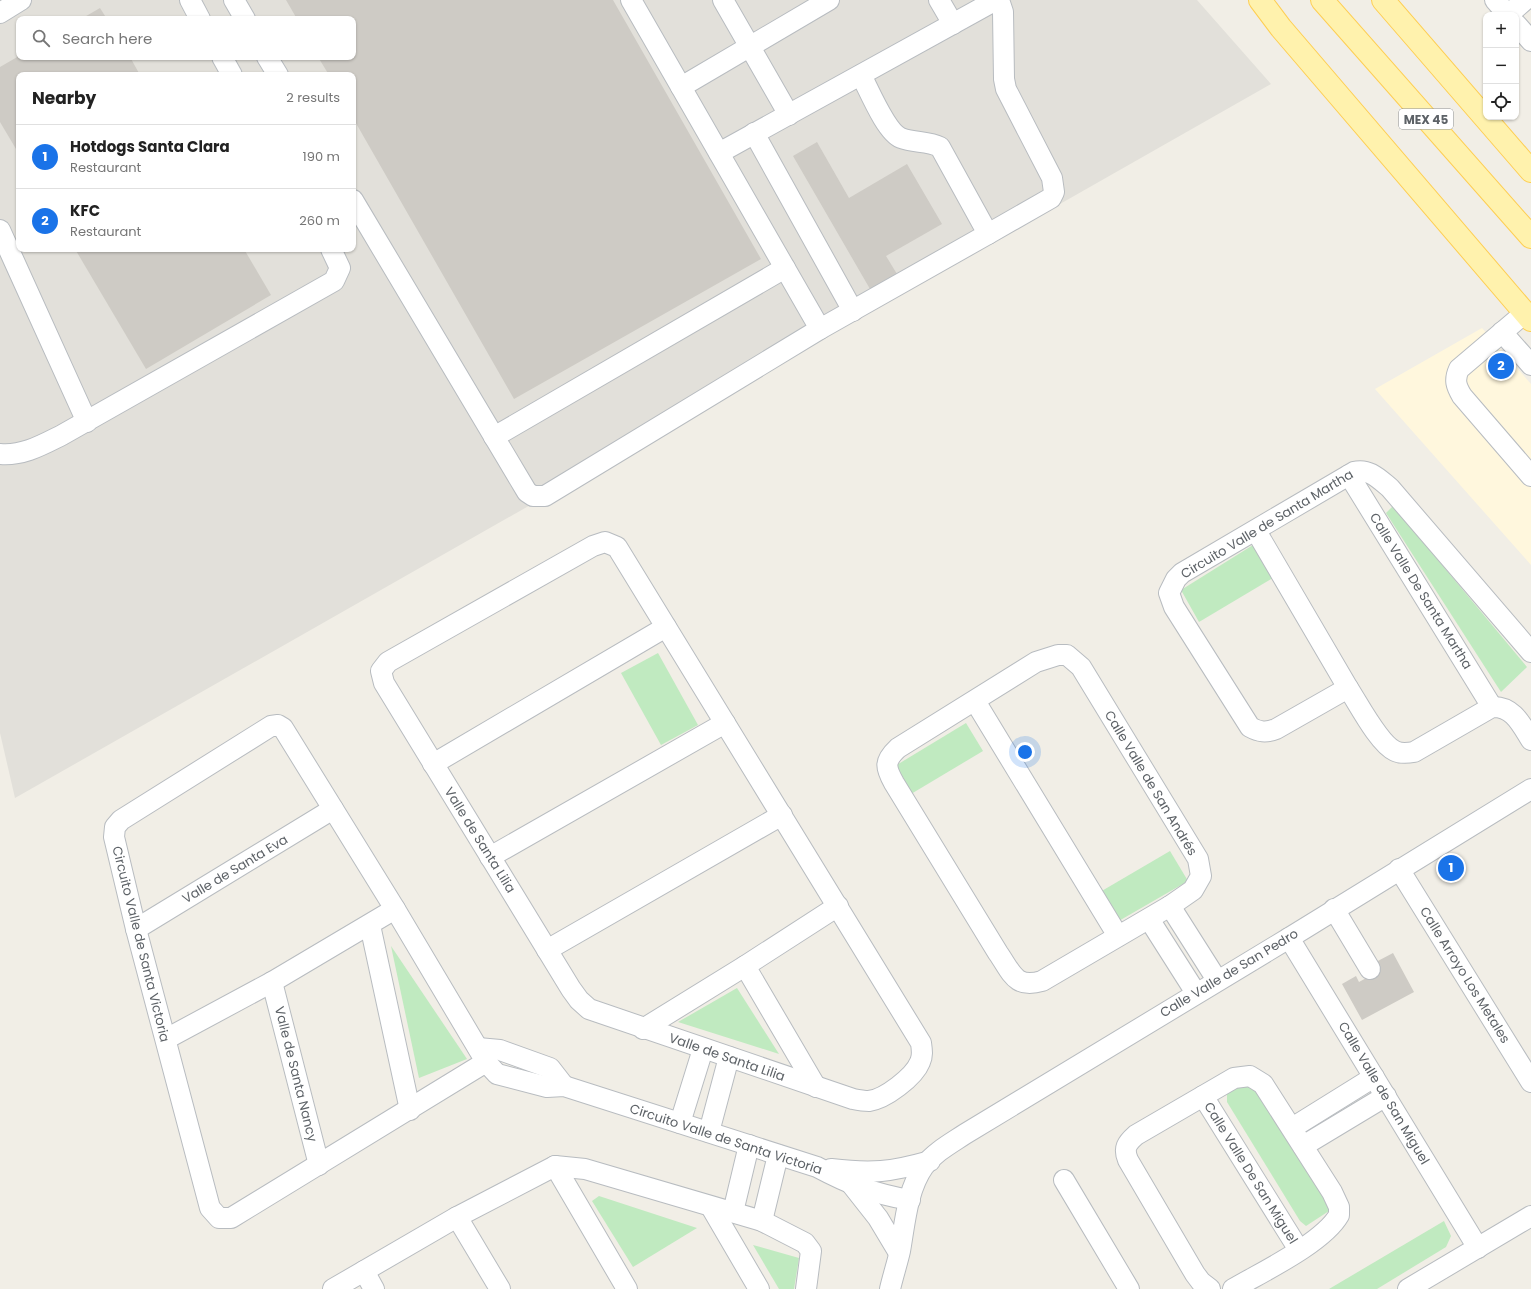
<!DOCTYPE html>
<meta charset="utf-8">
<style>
:root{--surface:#fff;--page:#f2f2f2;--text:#222;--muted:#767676;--line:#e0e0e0;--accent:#1a73e8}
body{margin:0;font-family:Poppins,sans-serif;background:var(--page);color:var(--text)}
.controls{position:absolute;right:12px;top:12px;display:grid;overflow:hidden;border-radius:8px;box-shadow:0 1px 3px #0004}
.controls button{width:36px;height:36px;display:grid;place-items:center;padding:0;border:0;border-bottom:1px solid var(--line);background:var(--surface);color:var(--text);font:20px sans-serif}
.you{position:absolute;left:1025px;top:752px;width:14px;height:14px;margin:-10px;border:3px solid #fff;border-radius:50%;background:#1a73e8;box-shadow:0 0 0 6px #1a73e833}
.badge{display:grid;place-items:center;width:26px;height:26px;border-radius:50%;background:var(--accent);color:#fff;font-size:13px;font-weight:700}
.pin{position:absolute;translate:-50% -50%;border:2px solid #fff;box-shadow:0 1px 4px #0006}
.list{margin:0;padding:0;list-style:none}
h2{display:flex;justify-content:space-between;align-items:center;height:52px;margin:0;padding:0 16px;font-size:17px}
h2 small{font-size:13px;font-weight:400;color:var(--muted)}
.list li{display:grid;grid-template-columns:26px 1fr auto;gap:12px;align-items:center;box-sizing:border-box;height:64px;padding:0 16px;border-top:1px solid var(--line)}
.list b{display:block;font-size:15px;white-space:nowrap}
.list p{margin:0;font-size:13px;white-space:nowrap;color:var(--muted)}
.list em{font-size:13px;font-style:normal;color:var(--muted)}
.icon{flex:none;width:22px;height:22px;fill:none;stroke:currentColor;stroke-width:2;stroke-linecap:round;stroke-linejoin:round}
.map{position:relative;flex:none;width:1531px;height:1289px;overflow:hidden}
.search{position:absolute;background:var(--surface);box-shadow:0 1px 3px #0004;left:16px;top:16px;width:340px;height:44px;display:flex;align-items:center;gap:10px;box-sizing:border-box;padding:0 14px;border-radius:8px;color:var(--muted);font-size:15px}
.panel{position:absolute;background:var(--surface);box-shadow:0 1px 3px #0004;left:16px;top:72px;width:340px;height:180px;border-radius:8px}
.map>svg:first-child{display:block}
.commercial{fill:#fff7dd}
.industrial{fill:#e2e0da;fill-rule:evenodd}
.green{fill:#c0eac0}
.building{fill:#cecbc5}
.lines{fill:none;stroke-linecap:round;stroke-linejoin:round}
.minor-casing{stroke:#b8bcc0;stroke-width:22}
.major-casing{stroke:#fece52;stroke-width:24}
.minor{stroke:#fff;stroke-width:20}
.major{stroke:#fff2ad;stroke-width:22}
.labels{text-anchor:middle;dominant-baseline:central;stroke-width:3.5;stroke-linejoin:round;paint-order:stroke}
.shield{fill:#fff;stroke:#8e9195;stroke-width:1}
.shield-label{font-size:12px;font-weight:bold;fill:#5d6267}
.street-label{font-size:13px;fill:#5d6267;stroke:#fff}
</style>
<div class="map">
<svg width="1531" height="1289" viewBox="0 0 1531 1289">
<rect width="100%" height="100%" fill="#f1eee6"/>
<path class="commercial" d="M1482 328 1531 384V565L1375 389Z"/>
<path class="industrial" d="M0 0H1197L1271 84 15 798 0 733ZM19 19H353V57H19ZM19 75H353V249H19Z"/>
<g class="green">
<path d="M1393 506 1527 667 1501 692 1386 513Z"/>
<path d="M1253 545 1273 578 1199 622 1181 590Z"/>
<path d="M658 653 698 725 661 745 621 673Z"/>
<path d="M966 723 983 751 911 794 895 766Z"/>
<path d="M1170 851 1188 881 1117 922 1100 892Z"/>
<path d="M391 946 467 1059 419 1078Z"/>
<path d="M737 988 779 1054 678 1022Z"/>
<path d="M1245 1083 1253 1085 1328 1205 1329 1211 1306 1226 1300 1221 1227 1102V1093Z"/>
<path d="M599 1196 697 1228 633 1267 592 1201Z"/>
<path d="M1444 1221 1451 1236 1446 1247 1377 1289H1329Z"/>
<path d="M753 1245 799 1258 794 1289H779Z"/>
</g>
<g class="building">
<path d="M286 0H613L761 259 514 399 353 118V75H329L318 57H353V19H297Z"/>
<path d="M100 8 107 19H81Z"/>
<path d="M19 56 130 57 140 75H19V154L0 122V67Z"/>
<path d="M817 142 849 198 907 164 942 224 886 256 897 274 870 289 793 156Z"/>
<path d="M75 249H244L271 295 146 369Z"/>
<path d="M1393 953 1414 992 1362 1020 1342 984 1356 976 1359 982 1379 971 1374 963Z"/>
</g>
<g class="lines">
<g class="minor-casing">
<g id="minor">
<path d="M190 0 200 19"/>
<path d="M234 0 245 19"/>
<path d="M631 0 820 329"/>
<path d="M723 0 789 115"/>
<path d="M939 0 953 24"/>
<path d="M1495 0 1508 15"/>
<path d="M0 13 21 0"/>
<path d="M1508 15 1525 0"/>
<path d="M1516 24 1531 41"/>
<path d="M222 57 232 75"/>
<path d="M267 57 278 75"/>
<path d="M681 87 829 0"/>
<path d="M754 133 853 311"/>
<path d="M719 153 996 0"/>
<path d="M353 200 527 492 533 496H545L820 329 988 234 940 147C928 141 914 143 901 138 886 132 869 90 861 75"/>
<path d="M0 230 87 422"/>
<path d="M988 234 1051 198 1054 192 1052 178 1006 89 1004 79 1003 12 999 0"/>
<path d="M1525 313 1459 369C1454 380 1456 386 1462 396L1531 476"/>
<path d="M1502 332 1531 365"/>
<path d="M494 437 785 268"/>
<path d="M0 454C23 456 42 445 62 435L334 281 340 268 331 249"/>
<path d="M1349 475 1492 707"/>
<path d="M1256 531 1348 688"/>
<path d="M605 542 617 547 921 1043C922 1050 923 1056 920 1062 914 1077 885 1099 869 1101 864 1101 858 1100 853 1099L589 1009 579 1000 571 989 384 683 381 671 388 662 593 546Z"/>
<path d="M1531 652 1390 488C1379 479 1369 468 1354 472L1182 573 1176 579 1169 593 1174 607 1250 727C1259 732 1266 733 1276 729L1348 688C1358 703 1379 744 1395 751 1401 754 1408 753 1414 752L1492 707C1513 706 1521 724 1531 740"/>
<path d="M1058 655H1067L1081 667 1198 859 1201 876 1193 890 1170 906 1042 981C1015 989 1012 973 998 953L894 783C885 767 884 761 898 748L1036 662Z"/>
<path d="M975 701 1118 936"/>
<path d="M433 764 666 627"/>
<path d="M490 857 725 723"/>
<path d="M1399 869 1531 1082"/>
<path d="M1170 906 1217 980"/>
<path d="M1334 909 1370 969"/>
<path d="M1149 919 1196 993"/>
<path d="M370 925 410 1110"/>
<path d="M136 929 333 809"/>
<path d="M1289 938 1478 1248"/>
<path d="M547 950 782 815"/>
<path d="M745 966 816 1087"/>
<path d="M272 982 319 1165"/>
<path d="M643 1029 745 966 838 906"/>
<path d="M166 1039 272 982 395 909"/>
<path d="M478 1048 500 1050 550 1068 564 1086"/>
<path d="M486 1062 231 1218H219L210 1208 136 929 114 837 115 827 121 820 271 726 278 725 283 728 395 909 486 1062 497 1074 547 1087 564 1086 817 1167C849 1184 874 1194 910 1200"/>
<path d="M1203 1096 1299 1250"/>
<path d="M680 1123 703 1049"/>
<path d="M1292 1128 1374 1077"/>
<path d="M709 1132 729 1057"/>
<path d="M1303 1146 1386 1096"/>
<path d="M555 1166 627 1289"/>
<path d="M831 1169C872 1174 891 1172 930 1161"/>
<path d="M1064 1180 1129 1289"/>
<path d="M852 1185 878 1218 899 1253"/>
<path d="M711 1207 759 1289"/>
<path d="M733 1212 749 1145"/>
<path d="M457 1217 500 1289"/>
<path d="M762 1221 778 1155"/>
<path d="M364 1271 374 1289"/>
<path d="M333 1289 457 1217 555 1166 585 1169 762 1221 805 1243 811 1251 806 1289"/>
<path d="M890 1289C893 1276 897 1264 900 1251 905 1223 907 1190 924 1166 935 1152 950 1144 965 1134L1289 938 1531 789"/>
<path d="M1210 1289 1201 1282 1195 1274 1128 1160C1123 1148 1127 1143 1136 1135L1234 1078 1250 1076 1263 1084 1332 1192 1339 1207V1215C1323 1243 1262 1272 1233 1289"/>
<path d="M1408 1289 1531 1216"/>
</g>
</g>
<g class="major-casing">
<g id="major">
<path d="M1260 0 1281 28 1531 320"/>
<path d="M1322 0 1531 237"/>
<path d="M1383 0 1531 171"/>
</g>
</g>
<use href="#minor" class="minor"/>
<use href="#major" class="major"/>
</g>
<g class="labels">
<rect class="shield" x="1399" y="109" width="54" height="20" rx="3"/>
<g class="shield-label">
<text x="1426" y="119">MEX 45</text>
</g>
<g class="street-label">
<text transform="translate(1267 524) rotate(-31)">Circuito Valle de Santa Martha</text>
<text transform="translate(1421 591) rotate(58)">Calle Valle De Santa Martha</text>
<text transform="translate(1151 783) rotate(59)">Calle Valle de San Andrés</text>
<text transform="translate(480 840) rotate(58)">Valle de Santa Lilia</text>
<text transform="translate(235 869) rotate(-31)">Valle de Santa Eva</text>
<text transform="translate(141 944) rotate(76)">Circuito Valle de Santa Victoria</text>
<text transform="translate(1229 973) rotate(-31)">Calle Valle de San Pedro</text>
<text transform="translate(1465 975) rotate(58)">Calle Arroyo Los Metales</text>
<text transform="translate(727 1057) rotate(19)">Valle de Santa Lilia</text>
<text transform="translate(296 1074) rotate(76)">Valle de Santa Nancy</text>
<text transform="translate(1384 1093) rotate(59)">Calle Valle de San Miguel</text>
<text transform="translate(726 1139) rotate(18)">Circuito Valle de Santa Victoria</text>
<text transform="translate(1251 1173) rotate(58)">Calle Valle De San Miguel</text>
</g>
</g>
</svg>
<div class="controls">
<button>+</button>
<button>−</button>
<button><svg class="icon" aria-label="locate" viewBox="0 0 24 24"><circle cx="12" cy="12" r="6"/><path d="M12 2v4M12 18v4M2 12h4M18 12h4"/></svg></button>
</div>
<div class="you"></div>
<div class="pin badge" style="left:1451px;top:868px">1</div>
<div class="pin badge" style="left:1501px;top:366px">2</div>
<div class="search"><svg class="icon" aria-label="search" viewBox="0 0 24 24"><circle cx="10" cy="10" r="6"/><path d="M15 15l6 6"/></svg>Search here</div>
<section class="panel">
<h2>Nearby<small>2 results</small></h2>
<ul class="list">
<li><span class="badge">1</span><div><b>Hotdogs Santa Clara</b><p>Restaurant</p></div><em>190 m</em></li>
<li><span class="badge">2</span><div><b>KFC</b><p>Restaurant</p></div><em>260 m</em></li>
</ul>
</section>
</div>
